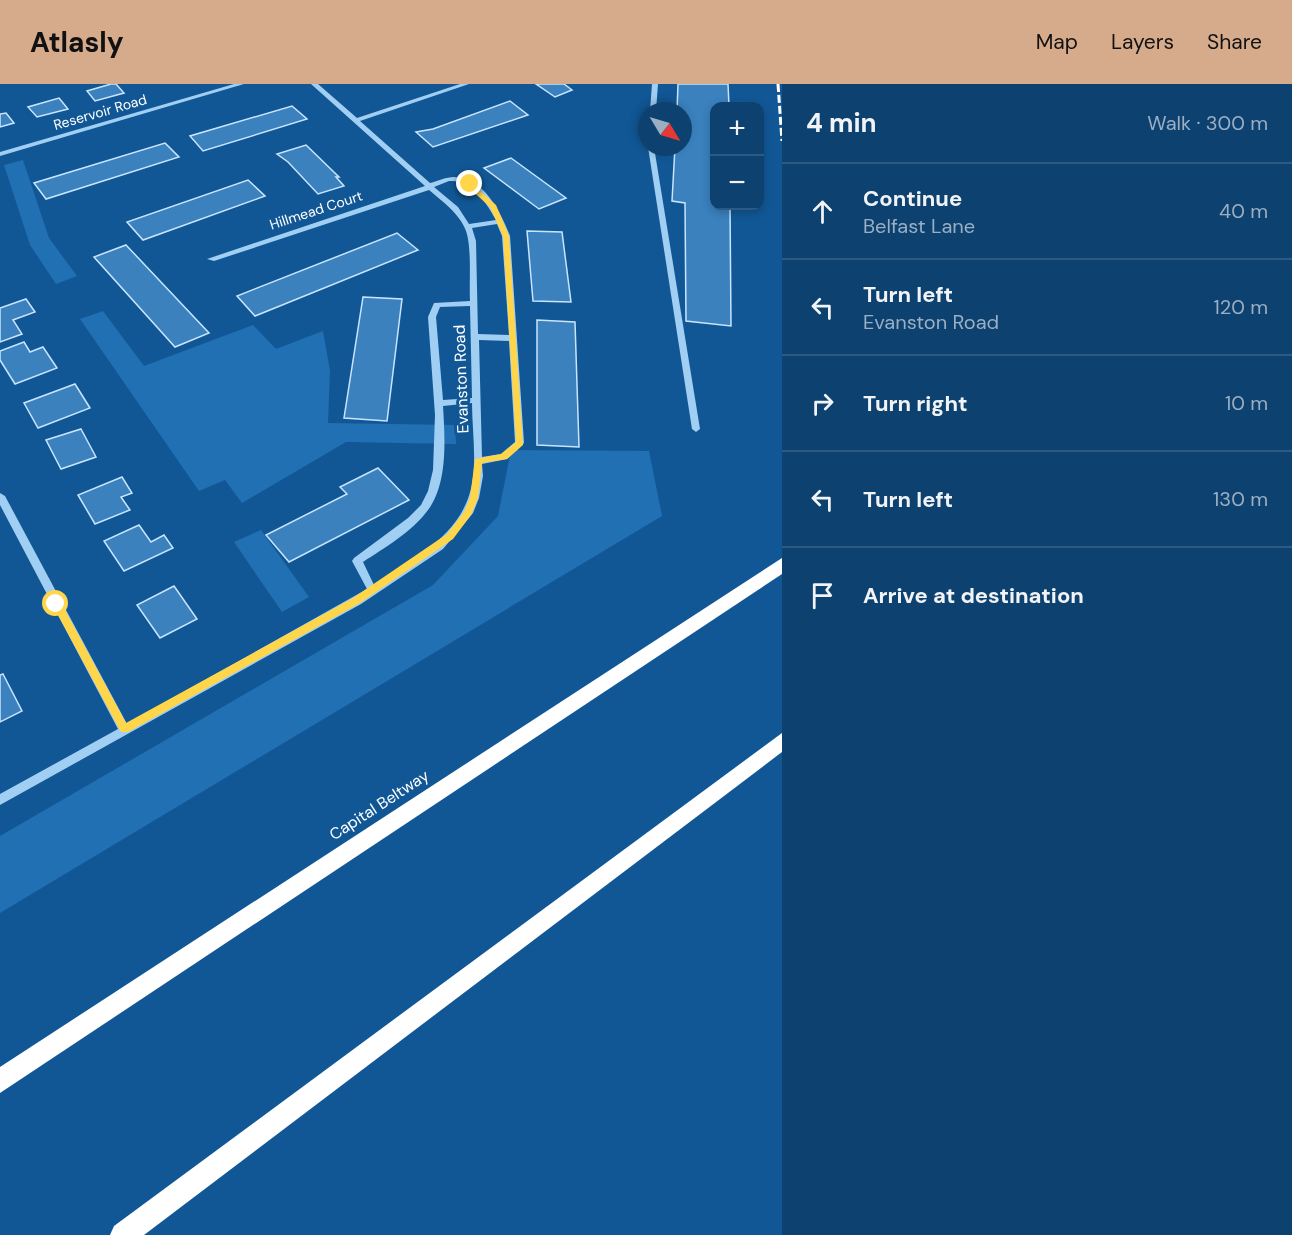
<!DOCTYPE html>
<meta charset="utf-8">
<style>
:root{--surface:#0d4170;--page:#164875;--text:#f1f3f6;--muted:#9aafc3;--line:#2d5a83;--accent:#d6ab8b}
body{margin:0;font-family:"DM Sans",sans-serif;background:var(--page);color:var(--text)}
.controls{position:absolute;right:18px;top:18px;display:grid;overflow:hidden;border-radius:12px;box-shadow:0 3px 9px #0003}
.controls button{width:54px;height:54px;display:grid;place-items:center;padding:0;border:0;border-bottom:2px solid var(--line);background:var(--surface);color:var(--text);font:30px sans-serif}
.compass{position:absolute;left:638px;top:18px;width:54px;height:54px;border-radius:50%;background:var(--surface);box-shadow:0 3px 9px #0003;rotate:128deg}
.stop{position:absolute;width:18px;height:18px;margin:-14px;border:4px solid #ffd54a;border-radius:50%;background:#fff}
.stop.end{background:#ffd54a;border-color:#fff;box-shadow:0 2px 6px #0008}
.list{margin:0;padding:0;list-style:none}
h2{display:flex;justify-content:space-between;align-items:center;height:78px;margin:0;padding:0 24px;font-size:26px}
h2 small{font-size:20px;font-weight:400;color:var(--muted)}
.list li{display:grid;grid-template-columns:39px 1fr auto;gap:18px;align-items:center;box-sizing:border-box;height:96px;padding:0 24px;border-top:2px solid var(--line)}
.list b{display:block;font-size:22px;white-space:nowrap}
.list p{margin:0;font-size:20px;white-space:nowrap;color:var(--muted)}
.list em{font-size:20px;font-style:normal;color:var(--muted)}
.icon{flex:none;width:33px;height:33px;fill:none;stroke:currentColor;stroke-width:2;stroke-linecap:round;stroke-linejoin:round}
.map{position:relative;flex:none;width:782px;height:1151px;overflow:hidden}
header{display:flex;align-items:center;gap:36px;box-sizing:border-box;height:84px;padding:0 30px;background:var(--accent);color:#111}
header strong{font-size:28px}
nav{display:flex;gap:33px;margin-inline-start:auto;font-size:21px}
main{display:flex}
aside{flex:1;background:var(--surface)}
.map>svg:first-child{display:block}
.green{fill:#2070b3}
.building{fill:#3a81be;stroke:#c9e5fd;stroke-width:1.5}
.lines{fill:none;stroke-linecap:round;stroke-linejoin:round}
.minor{fill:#a1cef3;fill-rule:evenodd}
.highway{fill:#fff;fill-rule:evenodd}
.rail{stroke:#fff;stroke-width:3;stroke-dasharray:8 3;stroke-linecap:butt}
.route{fill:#ffd54a}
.labels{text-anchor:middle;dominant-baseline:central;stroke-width:6;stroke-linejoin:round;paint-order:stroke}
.far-street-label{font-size:14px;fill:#fff;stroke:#115795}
.street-label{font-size:16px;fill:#fff;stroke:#115795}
</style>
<header>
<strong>Atlasly</strong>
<nav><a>Map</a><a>Layers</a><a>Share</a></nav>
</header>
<main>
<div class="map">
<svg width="782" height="1151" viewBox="0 0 782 1151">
<rect width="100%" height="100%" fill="#115795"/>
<g class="green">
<path d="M23 76 49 154 77 192 56 200 30 161 4 81Z"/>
<path d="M103 227 144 282 253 241 276 265 323 247 330 287 328 339 455 341 456 360 346 358 242 419 225 396 199 407 80 235Z"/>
<path d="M511 366 649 367 662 432 0 829V752L433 501 498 432Z"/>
<path d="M261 446 309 513 282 528 234 458Z"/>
</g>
<g class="building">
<path d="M111 0H116L124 9 95 17 87 7Z"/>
<path d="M536 0H564L572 6 555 13Z"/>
<path d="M678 0H728L729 22H714V122H730L731 242 686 237 685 119 672 117 675 63H683V27H677Z"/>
<path d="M59 14 68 25 37 33 28 23Z"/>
<path d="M510 17 528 31 433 63 416 48 433 45Z"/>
<path d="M292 22 307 35 203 67 190 52Z"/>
<path d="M6 29 14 39 0 43V30Z"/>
<path d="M165 59 179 73 46 115 34 99Z"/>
<path d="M306 61 339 93H336L344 102 318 110 288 78 277 70Z"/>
<path d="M511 74 566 114 539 125 484 84Z"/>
<path d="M248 96 265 112 143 156 127 138Z"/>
<path d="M527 147 562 148 571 218 533 217Z"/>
<path d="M397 149 418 166 255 232 237 212Z"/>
<path d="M126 161 209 249 175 263 94 173Z"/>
<path d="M363 213 402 215 387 337 344 334Z"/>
<path d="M26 215 35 228 13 236 22 250 0 258V224Z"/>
<path d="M537 236 575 238 579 363 537 361Z"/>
<path d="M24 258 30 268 43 263 57 284 15 300 0 276V267Z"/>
<path d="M75 300 90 324 38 344 24 319Z"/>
<path d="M81 345 96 373 61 385 46 356Z"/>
<path d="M378 384 409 416 289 478 266 451 347 410 340 403Z"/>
<path d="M122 393 132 409 121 413 130 426 95 440 78 411Z"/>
<path d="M139 441 151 458 164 451 173 464 124 487 104 457Z"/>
<path d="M174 502 197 535 160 554 137 521Z"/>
<path d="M3 590 22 627 0 638V591Z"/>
</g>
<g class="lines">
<g class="minor">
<path d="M234 0H244L0 72V68Z"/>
<path d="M311 0H318L357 34 460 0H469L360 37 430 99C438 97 446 93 454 93 484 93 501 129 510 152L524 359 507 375 482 380 483 392 479 414 473 429 443 465 361 520 0 721V710L118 645 0 421V409L5 412 127 640 367 505 352 477 354 474 408 434 421 421 428 407 433 386 435 331 428 233 434 219 470 217C469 198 472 164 466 147 460 130 442 117 429 106L214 177 207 175 425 102ZM449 97C472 95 486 118 496 136L469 140 458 123 434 103ZM497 140 502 152 509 251 478 250 476 157 472 144ZM470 222 472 314 443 316 436 233 440 223ZM479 256 509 257 515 358 501 370 482 373ZM472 319C472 343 476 369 473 393 467 449 416 473 374 501L363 478C384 464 412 448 428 426 448 399 445 355 443 322Z"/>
<path d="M652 0H658L656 27H650Z"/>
<path d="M648 63H654L700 345 696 348 692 345Z"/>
</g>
<g class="highway">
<path d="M782 474V490L0 1009V983Z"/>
<path d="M782 649V668L144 1151H110L114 1142Z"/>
</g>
<path class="rail" d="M778 0 782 57"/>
</g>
<path class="route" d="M470 98 496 121 509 152 523 361 507 375 482 379 478 414 471 431 453 455 360 519 128 648H121L52 520 53 517H60L126 639 353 514 447 450 464 428 470 414 475 375 501 370 516 358 503 152 490 123 467 102Z"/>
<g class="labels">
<g class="far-street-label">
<text transform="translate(100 28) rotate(-16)">Reservoir Road</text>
<text transform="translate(316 126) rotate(-18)">Hillmead Court</text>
</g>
<g class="street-label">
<text transform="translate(461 295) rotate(-92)">Evanston Road</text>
<text transform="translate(379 721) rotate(-33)">Capital Beltway</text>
</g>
</g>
</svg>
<div class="controls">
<button>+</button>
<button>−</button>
</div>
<svg class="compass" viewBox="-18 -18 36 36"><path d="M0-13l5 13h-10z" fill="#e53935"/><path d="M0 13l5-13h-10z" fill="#9aafc3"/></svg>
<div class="stop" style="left:56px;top:520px"></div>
<div class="stop end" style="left:470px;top:100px"></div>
</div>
<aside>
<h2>4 min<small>Walk · 300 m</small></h2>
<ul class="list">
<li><svg class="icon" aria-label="ahead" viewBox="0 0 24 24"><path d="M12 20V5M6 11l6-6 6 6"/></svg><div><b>Continue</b><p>Belfast Lane</p></div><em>40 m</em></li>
<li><svg class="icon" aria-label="left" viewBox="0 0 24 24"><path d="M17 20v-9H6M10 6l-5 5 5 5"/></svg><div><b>Turn left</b><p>Evanston Road</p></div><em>120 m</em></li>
<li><svg class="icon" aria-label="right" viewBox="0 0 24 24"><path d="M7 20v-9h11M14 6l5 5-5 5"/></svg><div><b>Turn right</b></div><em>10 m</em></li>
<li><svg class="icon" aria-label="left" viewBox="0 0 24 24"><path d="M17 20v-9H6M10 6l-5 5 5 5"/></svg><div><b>Turn left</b></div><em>130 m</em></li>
<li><svg class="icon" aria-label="arrive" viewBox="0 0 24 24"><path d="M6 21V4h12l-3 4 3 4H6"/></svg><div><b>Arrive at destination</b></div></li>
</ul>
</aside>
</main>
